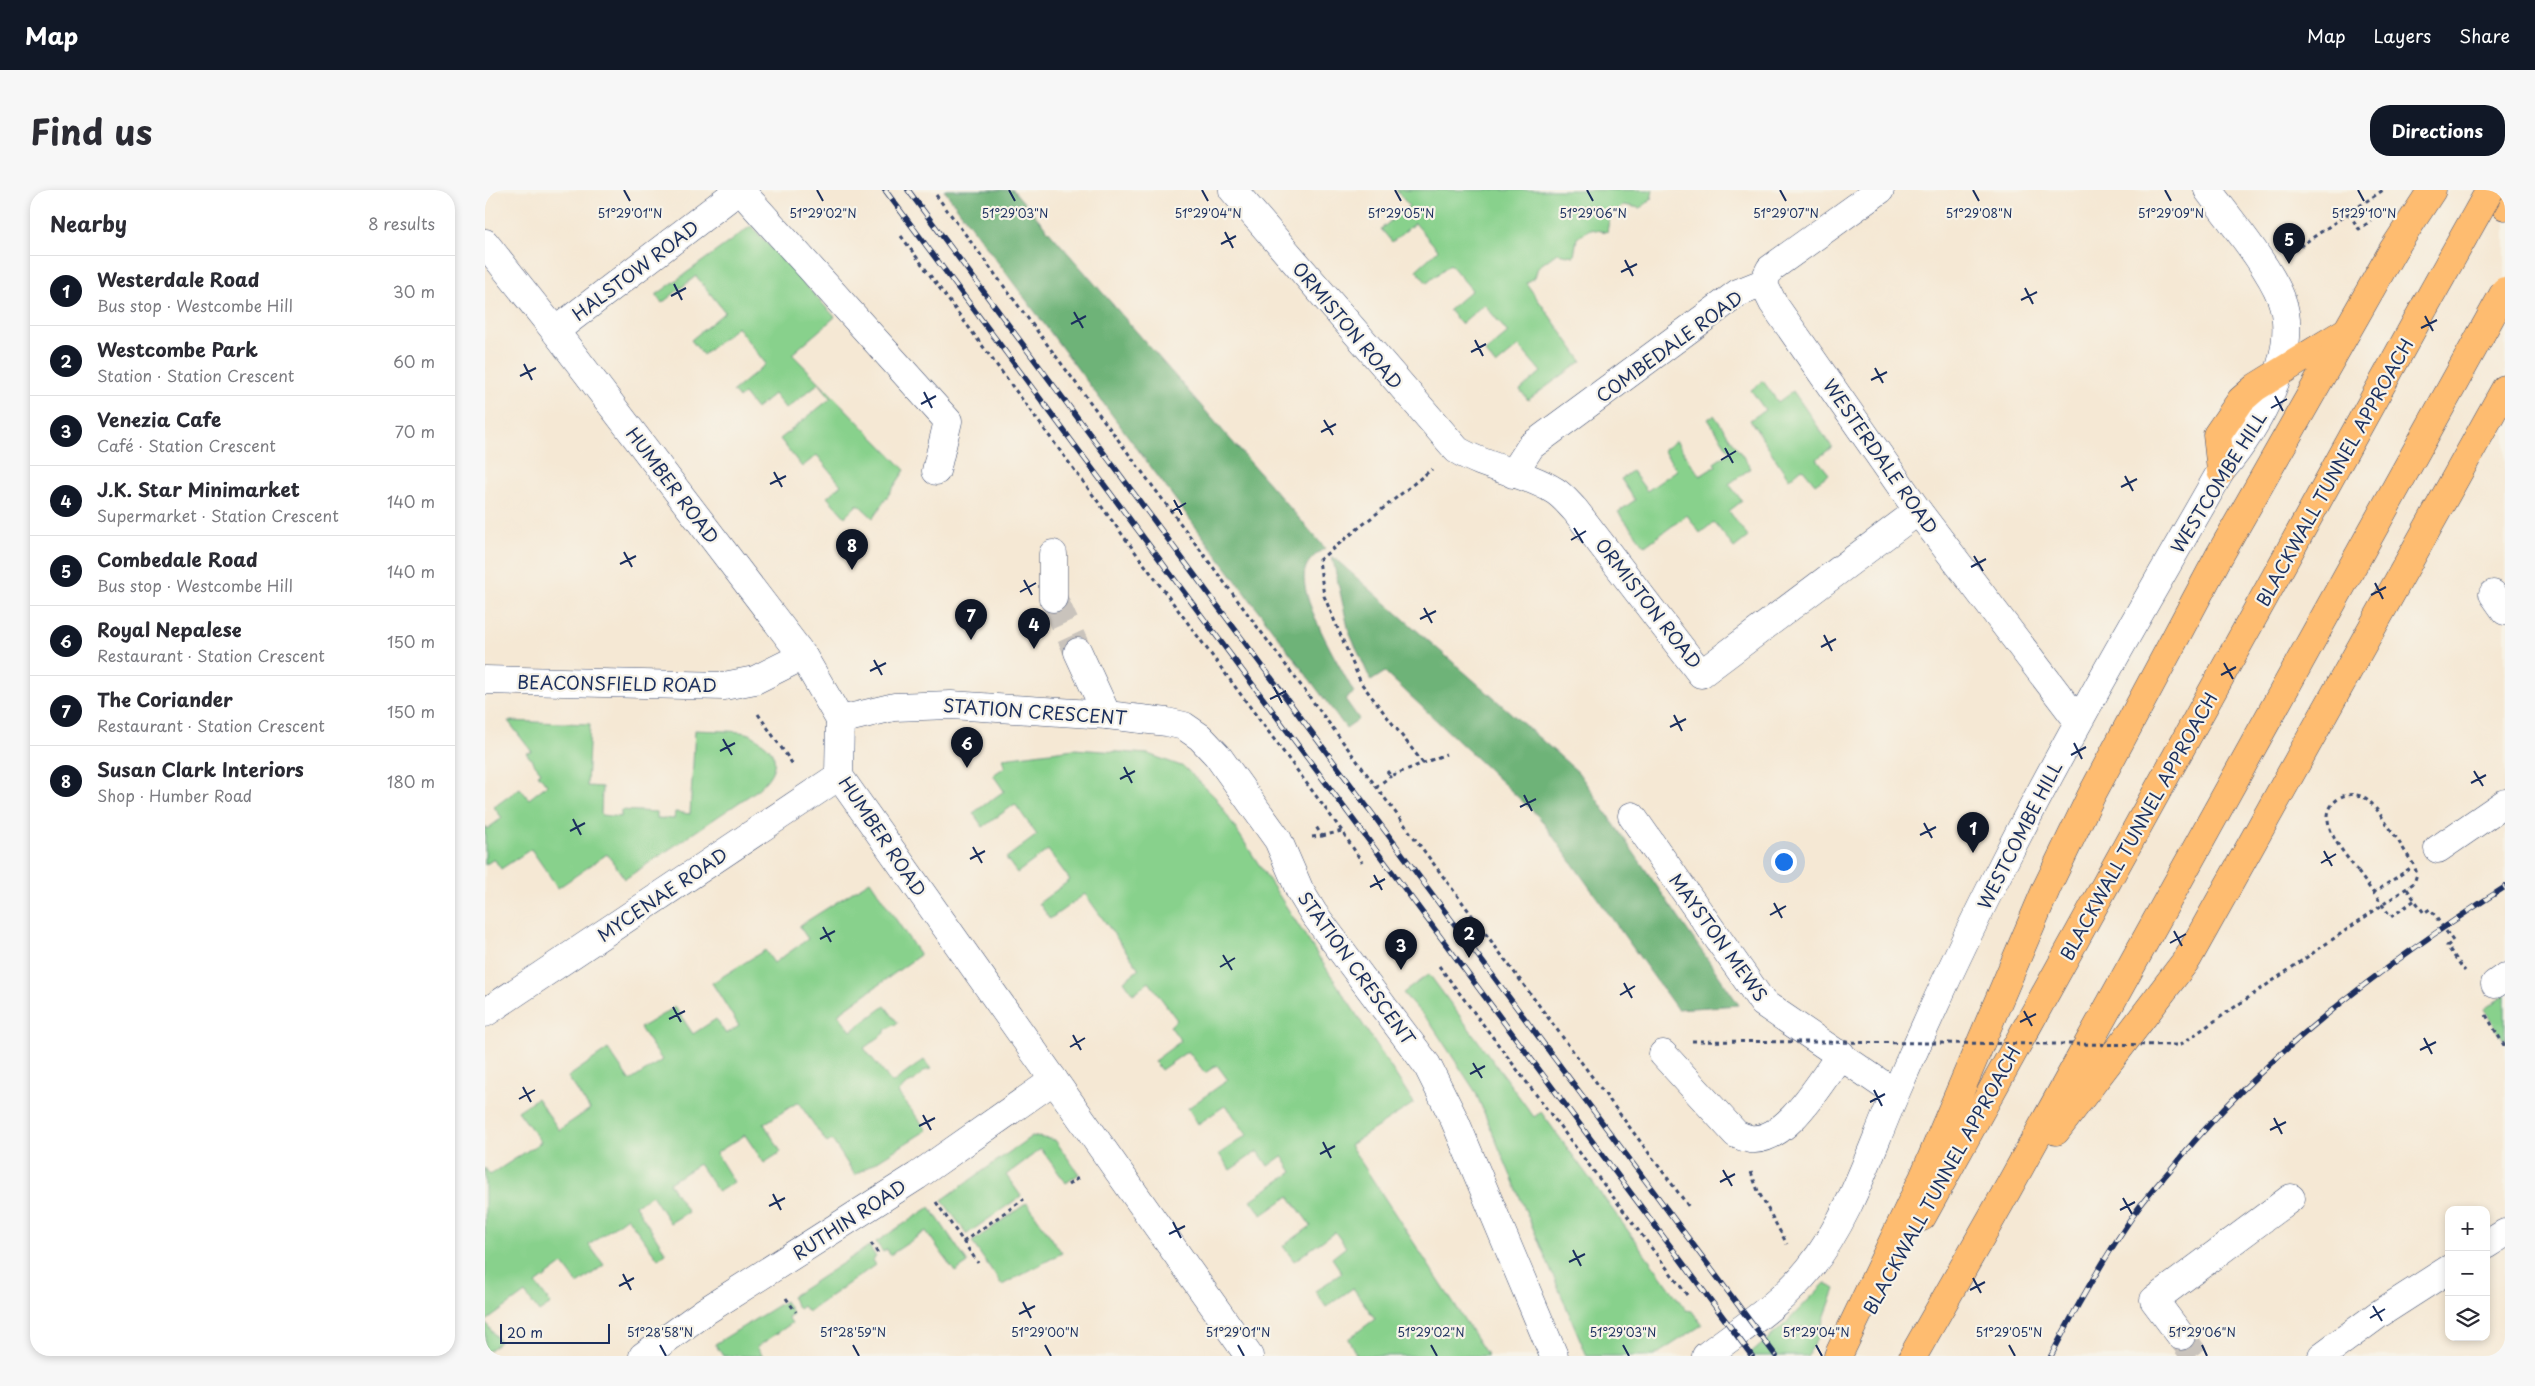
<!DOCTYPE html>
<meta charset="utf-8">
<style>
:root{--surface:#fff;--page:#f7f7f7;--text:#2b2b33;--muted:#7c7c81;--line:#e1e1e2;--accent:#111827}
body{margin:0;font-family:"Playpen Sans",sans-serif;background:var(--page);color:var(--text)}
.controls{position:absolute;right:15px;bottom:15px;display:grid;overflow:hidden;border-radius:10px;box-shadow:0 2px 8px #0003}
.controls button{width:45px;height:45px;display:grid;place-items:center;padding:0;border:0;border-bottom:1px solid var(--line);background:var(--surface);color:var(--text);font:25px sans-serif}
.scale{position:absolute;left:15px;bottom:12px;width:110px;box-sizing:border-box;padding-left:5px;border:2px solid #1b2f5e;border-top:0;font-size:14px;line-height:18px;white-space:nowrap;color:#1b2f5e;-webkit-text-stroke:4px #f7f3e8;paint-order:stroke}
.you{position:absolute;left:1298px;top:671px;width:18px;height:18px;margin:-12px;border:4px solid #fff;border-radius:50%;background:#1a73e8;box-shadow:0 0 0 8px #1a73e833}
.badge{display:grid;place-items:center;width:32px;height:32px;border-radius:50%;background:var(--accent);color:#fff;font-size:16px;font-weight:700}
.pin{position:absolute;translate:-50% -41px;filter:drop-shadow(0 1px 2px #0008)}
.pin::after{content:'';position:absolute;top:26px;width:18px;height:15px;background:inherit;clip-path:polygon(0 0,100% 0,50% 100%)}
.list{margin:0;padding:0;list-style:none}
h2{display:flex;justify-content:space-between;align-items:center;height:65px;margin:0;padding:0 20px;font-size:21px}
h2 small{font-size:16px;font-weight:400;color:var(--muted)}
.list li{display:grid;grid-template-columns:32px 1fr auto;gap:15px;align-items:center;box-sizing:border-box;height:70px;padding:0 20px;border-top:1px solid var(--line)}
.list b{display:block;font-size:19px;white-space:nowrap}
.list p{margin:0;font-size:16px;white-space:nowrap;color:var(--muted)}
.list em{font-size:16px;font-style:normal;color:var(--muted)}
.icon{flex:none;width:28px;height:28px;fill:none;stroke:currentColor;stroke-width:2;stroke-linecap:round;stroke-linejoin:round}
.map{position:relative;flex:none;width:2020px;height:1166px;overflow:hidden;border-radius:20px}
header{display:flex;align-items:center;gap:30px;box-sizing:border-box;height:70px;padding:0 25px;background:var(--accent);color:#fff}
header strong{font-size:24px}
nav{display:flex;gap:28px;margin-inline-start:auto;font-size:18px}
.intro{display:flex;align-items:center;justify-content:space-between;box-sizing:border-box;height:120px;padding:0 30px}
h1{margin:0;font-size:35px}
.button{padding:12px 22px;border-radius:20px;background:var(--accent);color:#fff;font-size:18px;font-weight:700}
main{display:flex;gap:30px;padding:0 30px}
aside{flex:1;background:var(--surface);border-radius:20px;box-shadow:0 2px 8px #0003}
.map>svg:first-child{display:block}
.green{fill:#88d18c;stroke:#528075}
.forest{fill:#6eb378;stroke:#44716b}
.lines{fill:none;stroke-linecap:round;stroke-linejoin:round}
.minor-tunnel{stroke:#c9c3bc;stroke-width:28;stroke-dasharray:28 14;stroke-linecap:butt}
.minor-casing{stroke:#3c4b70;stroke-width:29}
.major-casing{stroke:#3c4b70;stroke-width:29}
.highway-casing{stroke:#3c4b70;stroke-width:29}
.path{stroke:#3c4b70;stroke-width:3;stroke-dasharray:4 4;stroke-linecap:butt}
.minor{stroke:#fff;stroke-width:28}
.major{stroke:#febc70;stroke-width:28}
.highway{stroke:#febc70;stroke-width:28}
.rail-casing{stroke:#1b2f5e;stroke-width:5.5}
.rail{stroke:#f7f3e8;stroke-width:4;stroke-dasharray:11;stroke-linecap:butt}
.highway-bridge-casing{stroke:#3c4b70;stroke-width:29;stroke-linecap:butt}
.path-bridge{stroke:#3c4b70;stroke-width:3;stroke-dasharray:4 4;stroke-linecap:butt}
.highway-bridge{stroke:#febc70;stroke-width:28}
.ticks{fill:none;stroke:#1b2f5e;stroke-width:2}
.labels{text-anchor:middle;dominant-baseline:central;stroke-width:4.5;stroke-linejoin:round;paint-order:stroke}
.street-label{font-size:18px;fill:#1b2f5e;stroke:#f7f3e8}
.ticks-label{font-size:12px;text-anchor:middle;fill:#1b2f5e;stroke:#f7f3e8;stroke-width:4.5;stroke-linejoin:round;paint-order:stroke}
</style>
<header>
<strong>Map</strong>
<nav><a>Map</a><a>Layers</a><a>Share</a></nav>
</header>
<div class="intro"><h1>Find us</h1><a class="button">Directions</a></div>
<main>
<aside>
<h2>Nearby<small>8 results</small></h2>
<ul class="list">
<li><span class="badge">1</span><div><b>Westerdale Road</b><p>Bus stop · Westcombe Hill</p></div><em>30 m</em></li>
<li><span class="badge">2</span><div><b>Westcombe Park</b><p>Station · Station Crescent</p></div><em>60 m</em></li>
<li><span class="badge">3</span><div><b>Venezia Cafe</b><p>Café · Station Crescent</p></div><em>70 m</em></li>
<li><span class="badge">4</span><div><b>J.K. Star Minimarket</b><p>Supermarket · Station Crescent</p></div><em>140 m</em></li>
<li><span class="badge">5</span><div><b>Combedale Road</b><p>Bus stop · Westcombe Hill</p></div><em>140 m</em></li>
<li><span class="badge">6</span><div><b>Royal Nepalese</b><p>Restaurant · Station Crescent</p></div><em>150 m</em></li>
<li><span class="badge">7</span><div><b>The Coriander</b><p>Restaurant · Station Crescent</p></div><em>150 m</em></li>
<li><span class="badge">8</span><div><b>Susan Clark Interiors</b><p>Shop · Humber Road</p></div><em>180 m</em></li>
</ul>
</aside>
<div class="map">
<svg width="2020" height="1166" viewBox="0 0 2020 1166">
<rect width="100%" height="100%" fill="#f7f3e8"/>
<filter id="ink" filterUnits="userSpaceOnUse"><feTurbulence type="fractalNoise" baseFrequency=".02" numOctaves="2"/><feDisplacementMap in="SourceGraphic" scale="10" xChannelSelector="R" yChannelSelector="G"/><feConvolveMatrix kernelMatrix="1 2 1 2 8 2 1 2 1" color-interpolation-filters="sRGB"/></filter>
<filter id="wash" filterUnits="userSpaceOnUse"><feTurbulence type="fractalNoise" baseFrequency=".0096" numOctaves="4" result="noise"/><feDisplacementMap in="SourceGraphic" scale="20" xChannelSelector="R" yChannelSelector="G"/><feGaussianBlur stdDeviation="1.12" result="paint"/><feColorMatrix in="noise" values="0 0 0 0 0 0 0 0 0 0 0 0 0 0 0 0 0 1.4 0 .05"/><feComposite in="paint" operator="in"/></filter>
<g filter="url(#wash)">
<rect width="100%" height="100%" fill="#f5e8d4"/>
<g class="green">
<path d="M911 0H1168L1166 10 1155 18 1139 15 1125 25 1122 42 1105 39 1092 48 1089 66 1072 63 1053 77 1050 87 1041 93 1097 171 1043 210 1035 200 1056 182 1034 156 1011 175 1000 162 1023 143 999 114 976 134 964 120 987 100 965 74 942 93 931 80 953 60 930 33 907 52 896 39 924 16Z"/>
<path d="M266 36 350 127 307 164 420 280 388 328 373 314 360 327 342 307 356 295 332 265 317 277 295 249 346 208 334 193 301 219 289 204 271 219 259 204 254 208 248 201 281 174 252 137 218 165 206 150 240 122 211 86 177 113 171 105Z"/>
<path d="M1278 191 1293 212 1308 201 1347 257 1332 269 1344 284 1330 294 1317 278 1304 289 1265 230 1280 220 1266 200Z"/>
<path d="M1229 225 1266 278 1244 294 1257 311 1244 321 1263 347 1249 358 1229 332 1215 343 1202 325 1160 356 1133 322 1150 310 1136 289 1147 281 1162 301 1192 280 1178 260 1191 251 1215 286 1231 276 1229 273 1245 262 1223 229Z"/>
<path d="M23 531 105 534 102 596 117 597 116 625 136 627V620L172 622V628L189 629 190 622 205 624 210 540C222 541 254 540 265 544 269 546 274 550 278 553 301 570 285 590 268 603L140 689 122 664 73 698 46 659 16 679 9 669 0 675V636L2 639 17 628 9 617 35 598 44 609 62 595 53 584 56 582 41 563 47 562Z"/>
<path d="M589 559 663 564 699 577 730 607 929 913 865 955 1003 1166H872L863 1149 890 1129 868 1098 841 1117 830 1101 857 1083 847 1068 861 1057 850 1042 809 1071 798 1056 826 1036 804 1006 777 1025 766 1010 807 982 797 966 783 976 773 961 745 980 734 964 762 945 741 915 713 934 703 918 743 890 732 875 720 883 703 861 676 880 669 871 696 851 685 836 692 830 664 792 648 804 639 791 654 779 600 704 565 729 554 713 585 690 563 660 532 683 521 668 552 645 530 614 498 637 488 623 519 601 508 585 520 577 518 568Z"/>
<path d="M385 691 435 765 353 824 366 841 400 816 413 833 400 840V843L379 858 407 893 439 870 446 879 439 881 429 891 420 895 413 903 442 940 370 985 347 950 342 953 313 912 279 934 296 962 279 973 260 945 231 963 249 992 233 1002 214 974 184 993 203 1022 185 1033 167 1005 150 1015 181 1063 173 1069 142 1027 104 1055 119 1075 93 1094 78 1074 51 1094 66 1114 54 1122 40 1103 0 1132 15 1152 0 1163V978L5 985 56 952 33 921 52 908 74 940 105 919 83 887 123 859 145 891 177 870 155 838 190 817 208 844 231 829 241 844 254 836 227 793 280 760 289 773 323 749 314 736Z"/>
<path d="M944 784 1049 927 1056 922 1201 1120 1207 1121 1217 1135 1169 1166H1102L990 901 946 834 918 803Z"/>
<path d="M2020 805V852L1999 819Z"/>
<path d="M547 946 570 950 594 984 581 993 556 959 521 985 536 1006 482 1044 457 1010Z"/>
<path d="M542 1013 577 1063 517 1095 487 1052Z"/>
<path d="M445 1017 483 1073 470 1082 441 1041 405 1065 402 1059 398 1062 391 1052Z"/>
<path d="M384 1056 391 1067 387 1070 390 1075 323 1122 318 1116 314 1119 306 1107Z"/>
<path d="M1340 1093 1350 1099 1329 1155 1322 1166H1263L1298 1136Z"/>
<path d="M300 1111 308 1124 303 1127 307 1133 272 1157 278 1166H238L230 1154Z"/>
</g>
<g class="forest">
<path d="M459 0H528L840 358C833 363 825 368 821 377 809 403 856 477 869 503L860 509 874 529 861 538Z"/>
<path d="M847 366 1093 582 1254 815 1192 819 1054 627 900 482 886 491 864 442Z"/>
</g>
</g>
<g filter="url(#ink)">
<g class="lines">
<g class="minor-tunnel">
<path d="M568 408 593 462"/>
<path d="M1696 1146 1710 1166"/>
</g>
<g class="minor-casing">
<g id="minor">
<path d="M255 0 463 231 451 281"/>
<path d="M748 0 972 260C1003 279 1040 282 1070 301 1078 306 1084 314 1090 320L1216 484 1433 321"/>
<path d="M0 53 70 141 318 466 355 530 354 586 764 1166"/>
<path d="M1278 93 1288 113 1433 321 1593 531"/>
<path d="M70 141 254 0"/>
<path d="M1028 284 1046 256 1253 103 1278 93 1285 79 1395 0"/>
<path d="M568 364V408"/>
<path d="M2008 404 2020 421"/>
<path d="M593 462 622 525"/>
<path d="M0 490 239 496 270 490 318 466"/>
<path d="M355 530 409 517 466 515 622 525 682 532 699 536 715 547 732 565 793 650 815 701 829 724 942 875 970 931 1069 1166"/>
<path d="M1147 626 1278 813 1410 903"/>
<path d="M1953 659 2020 613"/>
<path d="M2010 794 2020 787"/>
<path d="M0 823 354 586"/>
<path d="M1178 864 1251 944C1255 946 1261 948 1265 949 1302 953 1336 890 1356 864"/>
<path d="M2001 1055 2020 1043"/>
<path d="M1696 1146 1669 1110 1806 1008"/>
<path d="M158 1166 219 1122 432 986 569 890"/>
<path d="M1221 1166C1256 1139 1296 1114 1324 1079 1365 1028 1385 961 1411 902 1444 826 1479 750 1517 676 1585 542 1661 412 1736 281 1771 240 1817 163 1796 108 1783 75 1745 30 1723 0"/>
<path d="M1837 1166 1894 1124 1964 1079"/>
</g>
</g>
<g class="major-casing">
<path id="major" d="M2007 0 2020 16"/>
</g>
<g class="highway-casing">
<g id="highway">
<path d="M1736 281 1732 245 1756 210 1771 197 1860 142"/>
<path d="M1571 941 1703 768 2020 199"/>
<path d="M1437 1027 1940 116"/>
<path d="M1353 1166 1438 988 1562 697 1606 606 1733 368 1908 60 1947 0"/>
<path d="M1428 1166 1515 1013 1995 146"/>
</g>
</g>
<g class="path">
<path d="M451 5 1204 1017"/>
<path d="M1864 24 1874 39 1886 31"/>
<path d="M416 46 857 641 877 672"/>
<path d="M1808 61 1898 0"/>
<path d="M273 524 309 576"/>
<path d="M938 573 876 493 839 406 834 370 947 279"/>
<path d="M902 581 906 586 961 564"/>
<path d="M891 597 906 586"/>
<path d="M837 646 857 641"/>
<path d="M827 647 837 646 830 635"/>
<path d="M1873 682 1906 727 1930 710"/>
<path d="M1922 699 1939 723 1945 719 1968 751 1962 756 1980 781"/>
<path d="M1888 703 1927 677"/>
<path d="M954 776 1202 1105"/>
<path d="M2001 825 2020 857"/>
<path d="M1266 982 1273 1001 1302 1054"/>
<path d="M583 995 596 986"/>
<path d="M451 1012 493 1073"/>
<path d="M478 1052 539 1009"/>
<path d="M386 1053 394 1065"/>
<path d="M301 1108 311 1122"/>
</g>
<use href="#minor" class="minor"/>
<use href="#major" class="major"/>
<use href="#highway" class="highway"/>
<g class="rail-casing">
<g id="rail">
<path d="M400 0 1267 1166"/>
<path d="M423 0 1291 1166"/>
<path d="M1566 1166C1591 1117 1619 1068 1650 1023 1661 1007 1674 993 1686 979 1778 865 1898 775 2020 697"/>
</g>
</g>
<use href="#rail" class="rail"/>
<g class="highway-bridge-casing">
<g id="highway-bridge">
<path d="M1940 116 2005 0"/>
<path d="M1995 146 2020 101"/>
</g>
</g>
<path class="path-bridge" d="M1207 851 1695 855 1929 693 1932 684 1929 675C1920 662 1892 616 1882 609 1875 604 1863 603 1856 607 1824 626 1859 662 1873 682"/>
<use href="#highway-bridge" class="highway-bridge"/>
</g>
</g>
<path class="ticks" d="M139 0 145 11M332 0 338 11M524 0 530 11M717 0 723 11M910 0 916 11M1102 0 1108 11M1295 0 1301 11M1488 0 1494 11M1680 0 1686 11M1873 0 1879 11M740 42 748 58M736 54 751 46M1140 70 1148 86M1136 82 1152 74M189 94 197 110M1540 98 1548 114M186 106 201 98M1536 110 1552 102M589 122 598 138M1940 126 1948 141M586 134 601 126M1936 138 1952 130M990 150 998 166M986 162 1001 154M39 174 47 190M1390 178 1398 193M35 186 51 178M1386 190 1402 182M439 202 447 218M1790 206 1798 221M436 214 451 206M1786 218 1802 209M839 230 848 245M836 242 851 234M1240 258 1248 273M1236 270 1251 261M289 282 297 297M1640 286 1648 301M285 294 301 286M1636 297 1652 289M689 310 697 325M686 322 701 313M1089 338 1098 353M1086 350 1101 341M139 362 147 377M1489 366 1498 381M135 374 151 366M1486 377 1501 369M539 390 547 405M1890 393 1898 409M535 402 551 393M1886 405 1901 397M939 418 947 433M935 429 951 421M1339 445 1347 461M1336 457 1351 449M389 470 397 485M1739 473 1748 489M385 481 401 473M1736 485 1751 477M789 497 797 513M785 509 801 501M1189 525 1197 541M1185 537 1201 529M238 549 247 565M1589 553 1597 569M235 561 250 553M1586 565 1601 557M639 577 647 593M1989 581 1998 596M635 589 650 581M1986 593 2001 585M1039 605 1047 621M1035 617 1051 609M88 629 96 645M1439 633 1447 648M85 641 100 633M1435 645 1451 637M488 657 497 673M1839 661 1847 676M485 669 500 661M1836 673 1851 664M889 685 897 700M885 697 900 689M1289 713 1297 728M1285 725 1301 716M338 737 346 752M1689 741 1697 756M335 749 350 741M1685 753 1701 744M738 765 747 780M735 777 750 768M1139 793 1147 808M1135 805 1150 796M188 817 196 832M1539 821 1547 836M184 829 200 821M1535 832 1551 824M588 845 596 860M1939 848 1947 864M585 857 600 848M1935 860 1951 852M988 873 997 888M985 884 1000 876M38 897 46 912M1389 900 1397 916M34 909 50 900M1385 912 1400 904M438 925 446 940M1789 928 1797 944M434 936 450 928M1785 940 1801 932M838 952 846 968M835 964 850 956M1238 980 1247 996M1235 992 1250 984M288 1004 296 1020M1638 1008 1647 1024M284 1016 300 1008M1635 1020 1650 1012M688 1032 696 1048M684 1044 700 1036M1088 1060 1096 1076M1084 1072 1100 1064M138 1084 146 1100M1488 1088 1496 1103M134 1096 149 1088M1485 1100 1500 1092M538 1112 546 1128M1888 1116 1897 1131M534 1124 550 1116M1885 1128 1900 1119M175 1155 181 1166M368 1155 374 1166M560 1155 566 1166M753 1155 759 1166M946 1155 952 1166M1138 1155 1144 1166M1331 1155 1337 1166M1524 1155 1530 1166M1717 1155 1722 1166"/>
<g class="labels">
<g class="street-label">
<text transform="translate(150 80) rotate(-37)">HALSTOW ROAD</text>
<text transform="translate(863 135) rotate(50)">ORMISTON ROAD</text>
<text transform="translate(1184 156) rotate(-36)">COMBEDALE ROAD</text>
<text transform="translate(1396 266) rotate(55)">WESTERDALE ROAD</text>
<text transform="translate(1849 282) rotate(-61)">BLACKWALL TUNNEL APPROACH</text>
<text transform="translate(1733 292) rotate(-58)">WESTCOMBE HILL</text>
<text transform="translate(188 295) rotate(53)">HUMBER ROAD</text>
<text transform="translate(1164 413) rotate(52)">ORMISTON ROAD</text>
<text transform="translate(132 493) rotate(1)">BEACONSFIELD ROAD</text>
<text transform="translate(550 521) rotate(4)">STATION CRESCENT</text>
<text transform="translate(1653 636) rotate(-61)">BLACKWALL TUNNEL APPROACH</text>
<text transform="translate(1534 645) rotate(-63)">WESTCOMBE HILL</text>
<text transform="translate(398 646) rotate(56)">HUMBER ROAD</text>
<text transform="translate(177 704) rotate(-34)">MYCENAE ROAD</text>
<text transform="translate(1234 747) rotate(54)">MAYSTON MEWS</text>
<text transform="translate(872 778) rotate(54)">STATION CRESCENT</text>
<text transform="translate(1456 990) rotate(-61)">BLACKWALL TUNNEL APPROACH</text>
<text transform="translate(364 1029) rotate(-33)">RUTHIN ROAD</text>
</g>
</g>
<g class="ticks-label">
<text x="145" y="28">51°29'01"N</text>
<text x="338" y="28">51°29'02"N</text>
<text x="530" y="28">51°29'03"N</text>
<text x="723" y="28">51°29'04"N</text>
<text x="916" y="28">51°29'05"N</text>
<text x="1108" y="28">51°29'06"N</text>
<text x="1301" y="28">51°29'07"N</text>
<text x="1494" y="28">51°29'08"N</text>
<text x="1686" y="28">51°29'09"N</text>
<text x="1879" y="28">51°29'10"N</text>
<text x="175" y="1147">51°28'58"N</text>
<text x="368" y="1147">51°28'59"N</text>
<text x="560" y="1147">51°29'00"N</text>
<text x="753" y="1147">51°29'01"N</text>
<text x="946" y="1147">51°29'02"N</text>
<text x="1138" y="1147">51°29'03"N</text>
<text x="1331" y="1147">51°29'04"N</text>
<text x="1524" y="1147">51°29'05"N</text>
<text x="1717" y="1147">51°29'06"N</text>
</g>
</svg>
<div class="controls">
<button>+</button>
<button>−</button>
<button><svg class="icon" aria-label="layers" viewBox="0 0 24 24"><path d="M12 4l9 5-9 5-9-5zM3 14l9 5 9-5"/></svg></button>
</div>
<div class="scale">20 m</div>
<div class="you"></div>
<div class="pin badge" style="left:1488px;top:663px">1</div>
<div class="pin badge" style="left:984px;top:768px">2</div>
<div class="pin badge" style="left:916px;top:780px">3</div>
<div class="pin badge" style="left:549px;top:459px">4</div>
<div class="pin badge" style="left:1804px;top:74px">5</div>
<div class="pin badge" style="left:482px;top:578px">6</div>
<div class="pin badge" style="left:486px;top:450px">7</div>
<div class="pin badge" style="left:367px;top:380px">8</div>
</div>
</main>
